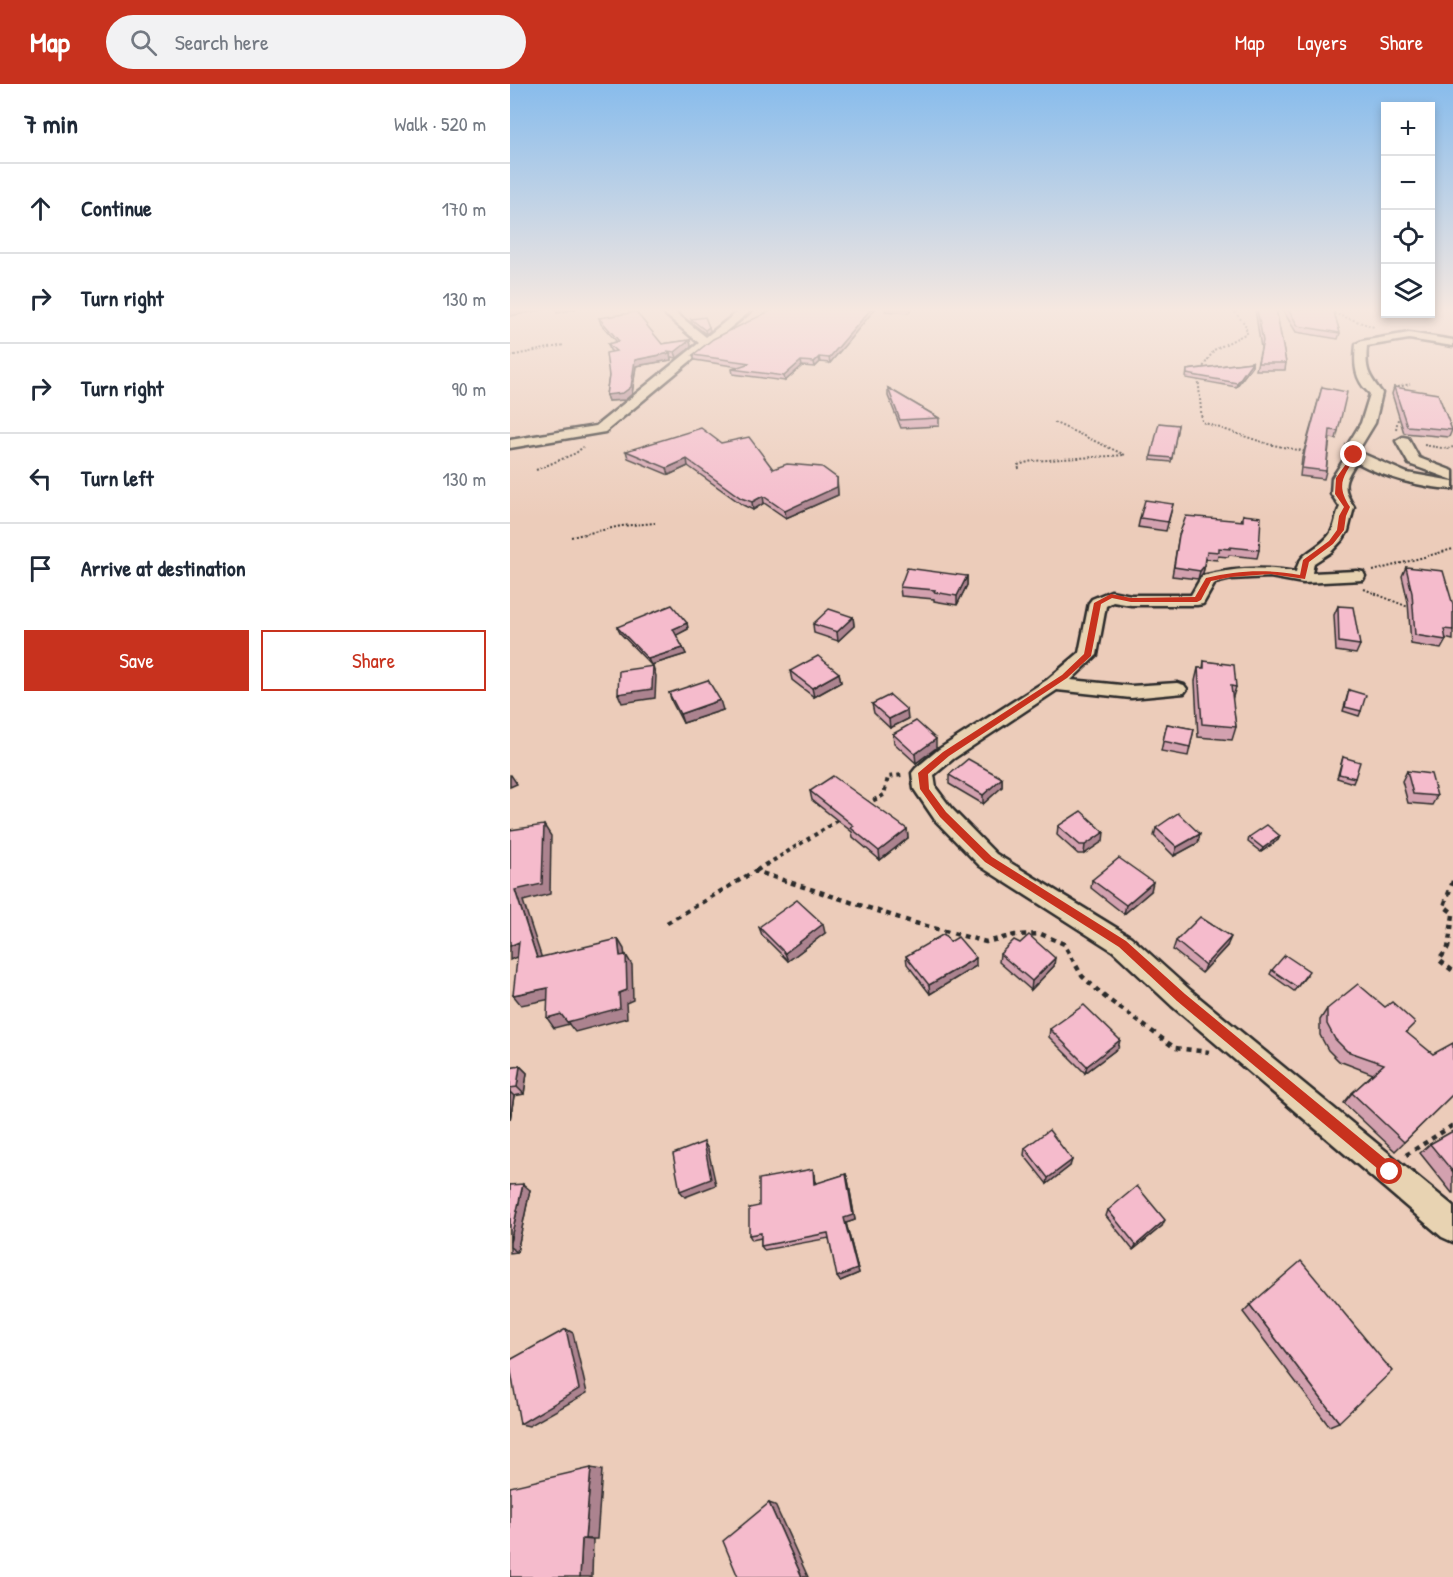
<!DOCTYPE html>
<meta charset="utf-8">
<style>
:root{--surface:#fff;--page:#f2f2f3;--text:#1f2937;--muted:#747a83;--line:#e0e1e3;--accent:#c8321e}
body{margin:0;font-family:"Patrick Hand",sans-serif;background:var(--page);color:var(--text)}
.controls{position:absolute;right:18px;top:18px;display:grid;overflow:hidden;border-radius:0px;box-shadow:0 3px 9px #0003}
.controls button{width:54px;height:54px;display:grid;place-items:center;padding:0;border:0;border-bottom:2px solid var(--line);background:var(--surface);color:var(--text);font:30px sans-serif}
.stop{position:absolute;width:18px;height:18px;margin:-14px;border:4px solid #c8321e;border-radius:50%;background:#fff}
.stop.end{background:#c8321e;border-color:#fff;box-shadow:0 2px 6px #0008}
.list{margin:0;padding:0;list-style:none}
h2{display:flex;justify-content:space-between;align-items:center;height:78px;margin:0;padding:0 24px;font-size:26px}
h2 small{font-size:20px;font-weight:400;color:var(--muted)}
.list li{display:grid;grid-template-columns:39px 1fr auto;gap:18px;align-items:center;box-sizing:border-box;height:90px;padding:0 24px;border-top:2px solid var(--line)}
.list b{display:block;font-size:22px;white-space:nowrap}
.list em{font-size:20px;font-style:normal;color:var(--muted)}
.actions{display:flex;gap:12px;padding:18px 24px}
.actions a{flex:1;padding:14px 0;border:2px solid var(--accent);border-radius:0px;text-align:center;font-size:21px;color:var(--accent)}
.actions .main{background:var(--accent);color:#fff}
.icon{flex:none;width:33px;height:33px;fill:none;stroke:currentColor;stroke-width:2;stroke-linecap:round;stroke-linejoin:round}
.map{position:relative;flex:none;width:943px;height:1493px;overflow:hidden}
header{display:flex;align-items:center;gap:36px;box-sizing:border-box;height:84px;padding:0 30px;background:var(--accent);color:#fff}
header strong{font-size:28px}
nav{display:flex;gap:33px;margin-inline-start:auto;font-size:21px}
.search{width:420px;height:54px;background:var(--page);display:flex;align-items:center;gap:15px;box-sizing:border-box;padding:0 21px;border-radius:33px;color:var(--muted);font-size:22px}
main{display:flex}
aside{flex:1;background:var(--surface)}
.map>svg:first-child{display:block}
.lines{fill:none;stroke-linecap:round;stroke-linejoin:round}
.street-casing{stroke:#2b2b2b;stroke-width:5}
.path-far2{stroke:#2b2b2b;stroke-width:2;stroke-dasharray:2 2;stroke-linecap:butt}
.path-far1{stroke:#2b2b2b;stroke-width:4;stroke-dasharray:4 4;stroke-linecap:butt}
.path{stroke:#2b2b2b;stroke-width:4.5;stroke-dasharray:5 5;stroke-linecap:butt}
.street{fill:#e8d3b2;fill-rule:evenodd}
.wall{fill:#d3a1af;stroke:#2b2b2b;stroke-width:1.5}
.shaded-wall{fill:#ac838f;stroke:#2b2b2b;stroke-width:1.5}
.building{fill:#f5bbcc;stroke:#2b2b2b;stroke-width:1.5}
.route{fill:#c8321e}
</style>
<header>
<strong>Map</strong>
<div class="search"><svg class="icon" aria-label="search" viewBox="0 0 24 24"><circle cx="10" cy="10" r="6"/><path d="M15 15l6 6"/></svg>Search here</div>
<nav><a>Map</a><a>Layers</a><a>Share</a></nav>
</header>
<main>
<aside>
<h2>7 min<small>Walk · 520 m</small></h2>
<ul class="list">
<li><svg class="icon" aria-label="ahead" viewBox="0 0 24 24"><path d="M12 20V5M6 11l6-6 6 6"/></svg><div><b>Continue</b></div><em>170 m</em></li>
<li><svg class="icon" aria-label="right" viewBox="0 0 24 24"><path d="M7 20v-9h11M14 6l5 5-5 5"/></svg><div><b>Turn right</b></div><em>130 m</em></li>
<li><svg class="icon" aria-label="right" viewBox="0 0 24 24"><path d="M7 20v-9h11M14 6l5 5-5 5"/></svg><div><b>Turn right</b></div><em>90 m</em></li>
<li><svg class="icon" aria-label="left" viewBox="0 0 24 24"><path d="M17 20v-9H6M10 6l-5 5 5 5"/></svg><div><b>Turn left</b></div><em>130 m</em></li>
<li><svg class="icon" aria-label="arrive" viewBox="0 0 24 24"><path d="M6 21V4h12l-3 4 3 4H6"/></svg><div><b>Arrive at destination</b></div></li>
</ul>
<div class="actions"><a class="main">Save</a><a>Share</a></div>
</aside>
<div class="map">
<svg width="943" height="1493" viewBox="0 0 943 1493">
<rect width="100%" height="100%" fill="#ecccba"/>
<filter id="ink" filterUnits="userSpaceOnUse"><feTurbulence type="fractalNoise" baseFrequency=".0167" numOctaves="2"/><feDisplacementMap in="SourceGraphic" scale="12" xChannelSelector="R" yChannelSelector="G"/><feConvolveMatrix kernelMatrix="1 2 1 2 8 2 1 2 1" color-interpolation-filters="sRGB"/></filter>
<g filter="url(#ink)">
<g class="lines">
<g class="street-casing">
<g id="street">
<path d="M149 225H161L196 253 231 225H243L95 348 0 364V356L86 342 189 259Z"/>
<path d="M899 249 943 256V262L899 255 857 262C855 286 858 291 872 309L865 339 851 362V369L897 389 943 397V405C909 403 876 394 846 378 834 397 831 403 844 423L838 447 833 455 821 468 804 479 802 489 847 487 853 488 855 492 853 496 793 499 760 493 721 495 705 499 693 520 687 521H621L603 518 596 522 587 571 561 596 621 602 667 599 674 601 677 605 674 609 621 614 547 606 443 675 424 691 426 704 441 724 486 770 621 853 680 906 943 1122V1158L932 1153 662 922 603 867 470 782 425 736 404 705 402 689 406 684 429 665 537 596 569 569 579 519 582 515 601 507 621 511H681L692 492C724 484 753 482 786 488 790 466 808 467 820 450 826 442 825 432 830 423L821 410 822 394 837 371V362L851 339 860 310C844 295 844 280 846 260L852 257Z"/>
<path d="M893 353 898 354 909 374 943 387V396L899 380 886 357Z"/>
</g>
</g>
<g class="path-far2">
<path d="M722 225 735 240 737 249 704 266 688 291 692 338 758 360 798 368"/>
<path d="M820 228 864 243"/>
<path d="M0 272 54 261"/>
<path d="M884 304 900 300"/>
<path d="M886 345 888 335"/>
<path d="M914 361 938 365 943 363"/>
<path d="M509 385 508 381 522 377 615 371 543 338"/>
<path d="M26 386 66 369 73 363"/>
<path d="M61 453 111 442 145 439"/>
<path d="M863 487 943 465"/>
<path d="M854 505 903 525"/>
</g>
<g class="path-far1">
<path d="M356 720 374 711 378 693 392 691"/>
<path d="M256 781 332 734"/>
</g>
<g class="path">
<path d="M246 787 258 779"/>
<path d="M943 797 934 822 943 829"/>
<path d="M943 831 938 864 929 876 943 887"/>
<path d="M157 839 245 787 405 839 476 858 505 851 531 850 554 860 572 892 595 913 665 964 699 968"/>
<path d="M896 1071 943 1041"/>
</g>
<use href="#street" class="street"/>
</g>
<g class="wall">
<path d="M264 225H365L320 279 310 278 305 283 292 282 275 297 223 290 222 285 229 283 185 276 183 271Z"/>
<path d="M375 225H401L399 229 375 227Z"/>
<path d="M745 225H766L776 279 775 286H746L751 264Z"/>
<path d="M772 225H823L830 249 828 255 786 248Z"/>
<path d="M89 234 152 260 180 256 181 263 167 274 161 273V276L126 282 122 310 115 316 98 317 96 311 99 292 102 268 100 266 98 260 107 258 91 240Z"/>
<path d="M181 235 199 243 200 247 196 250 182 239Z"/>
<path d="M742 278V282L726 303 676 294 677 286Z"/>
<path d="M812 303 828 347 826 355 820 354 816 387 814 395 790 392 792 374Z"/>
<path d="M884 303 942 346 939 353 894 349 882 310Z"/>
<path d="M378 304 429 334V342L391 344 378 312Z"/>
<path d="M668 341 661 378 641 376V372Z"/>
<path d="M211 359 263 385 327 394 328 411 276 434 254 419 243 426 233 421 178 382 159 391 118 374 116 367Z"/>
<path d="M663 420 656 447 628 443 630 434Z"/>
<path d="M733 431 749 466 747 474 719 471 718 473 708 472 707 476 696 475 693 489 688 495 662 492 669 451 731 437Z"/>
<path d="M896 483 943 521V556L935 554 936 556 931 565 901 560 898 518 892 492Z"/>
<path d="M457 492V501L447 521 424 517V515L391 512 390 503Z"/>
<path d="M828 522 850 561 846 570 826 567 824 531Z"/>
<path d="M343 533 344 542 328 557 304 549 303 540Z"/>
<path d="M177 539 178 545 166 551 173 564 176 570 141 581 110 549 107 543Z"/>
<path d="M694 577 726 603 722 616 726 643 722 656 688 653 685 597 688 584H693Z"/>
<path d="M280 587 329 589 331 598 304 613 282 596Z"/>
<path d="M839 606 851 627 849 632 833 627Z"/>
<path d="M159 609 213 626 173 639 162 618Z"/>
<path d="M362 620 398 635 380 644 364 629Z"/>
<path d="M657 640 684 645 678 672 651 667Z"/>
<path d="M383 650 426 664 406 679 384 659Z"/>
<path d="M833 673 845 694 843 699 827 694Z"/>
<path d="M897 687 927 712 922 721 898 719 892 697Z"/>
<path d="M439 691 492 694V703L473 720 439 700Z"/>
<path d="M300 707 397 745 398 754 370 776 343 753 342 748 302 716Z"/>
<path d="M548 742 593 757 574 770H568L547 751Z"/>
<path d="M646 744 688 759 664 772 644 752Z"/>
<path d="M770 752 768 756 751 768 738 758 739 753Z"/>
<path d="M582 796 641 807 614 830 581 804Z"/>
<path d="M249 843 315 849 278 877 252 851Z"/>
<path d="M666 857 717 862 692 889 663 866Z"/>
<path d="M440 858 466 882 420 910 397 880 396 872Z"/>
<path d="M510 859 544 882 521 906 489 878 490 870Z"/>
<path d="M762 886 797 891 784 907 760 890Z"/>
<path d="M817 925 897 949 943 1010 885 1067 834 1019 842 1009 863 990 829 977 818 966 810 951V936Z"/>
<path d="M540 945 608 964 575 989 539 953Z"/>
<path d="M10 982 17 989 14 1010 4 1012 0 1036V984Z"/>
<path d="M943 1047V1109H942L910 1069 920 1060Z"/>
<path d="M515 1064 560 1082 537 1100 514 1071Z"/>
<path d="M336 1090 338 1096 345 1136 336 1139 349 1189 330 1197 319 1154 254 1166 251 1162V1154L242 1156 239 1151 249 1122 305 1091 306 1100Z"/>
<path d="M0 1101 20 1106 7 1168 0 1169Z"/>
<path d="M598 1126 652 1142 623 1166 596 1132Z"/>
<path d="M740 1221 829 1338 819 1342 733 1228Z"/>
</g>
<g class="shaded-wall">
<path d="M4 225H36L0 232V226Z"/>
<path d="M46 225H66L47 229Z"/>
<path d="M361 225H365L320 279 319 274Z"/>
<path d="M199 243 200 247 196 250 195 246Z"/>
<path d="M180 256 181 263 167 274 165 268Z"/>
<path d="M160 269 161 276 126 282 122 310 115 316 98 317 96 311 125 276Z"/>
<path d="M309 273 310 278 305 283 304 278Z"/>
<path d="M291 277 292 282 275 297 274 292Z"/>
<path d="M742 278V282L726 303 727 299Z"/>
<path d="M177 375 178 382 159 391 157 384Z"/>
<path d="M327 394 328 411 276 434 275 427Z"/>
<path d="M253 412 254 419 243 426 242 418Z"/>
<path d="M695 481 693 489 688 495 690 487Z"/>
<path d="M457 492V501L447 521V512Z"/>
<path d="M343 533 344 542 328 557 327 548Z"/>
<path d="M177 539 178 545 165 552 163 545Z"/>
<path d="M173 564 176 570 141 581 138 575Z"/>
<path d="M143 582 146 592 145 614 112 619 108 610Z"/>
<path d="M329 589 331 598 304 613 302 604Z"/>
<path d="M210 616 213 626 173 639 170 630Z"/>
<path d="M397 626 398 635 380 644 379 635Z"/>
<path d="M426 655V664L406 679 405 670Z"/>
<path d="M0 691H1L7 700 0 703Z"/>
<path d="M492 694V703L473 720V711Z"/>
<path d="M34 741 41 752 40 810 13 817 35 884 27 874 5 806Z"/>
<path d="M397 745 398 754 370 776 369 767Z"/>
<path d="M594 748 593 757 574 770 575 761Z"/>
<path d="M690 750 688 759 664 772 667 763Z"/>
<path d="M770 752 768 756 751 768 753 764Z"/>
<path d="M643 798 641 807 614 830 616 821Z"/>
<path d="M313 840 315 849 278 877 275 869Z"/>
<path d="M721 853 717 862 692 889 695 881Z"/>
<path d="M108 855 114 865 116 882 110 872Z"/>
<path d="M9 858 17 868 0 876V862Z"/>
<path d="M116 871 122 881 123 916 116 919 117 934 65 948 57 938 109 909Z"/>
<path d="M466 874V882L420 910 419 901Z"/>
<path d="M545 874 544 882 521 906 522 897Z"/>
<path d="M38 904 46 914 11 921 3 911Z"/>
<path d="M51 930 59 940 44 944 37 934Z"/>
<path d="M610 956 608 964 575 989 577 982Z"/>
<path d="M10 982 17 989 14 1010 7 1003Z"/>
<path d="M0 1008 4 1012 0 1036Z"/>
<path d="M194 1058 198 1065 206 1101 175 1113 170 1107Z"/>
<path d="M562 1076 560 1082 537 1100 538 1094Z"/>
<path d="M303 1085 305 1091 306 1106 304 1100Z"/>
<path d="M336 1090 338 1096 345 1136 336 1139 349 1189 330 1197 327 1193Z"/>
<path d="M13 1100 20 1106 7 1168 0 1163V1158Z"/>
<path d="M655 1136 652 1142 623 1166 626 1161Z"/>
<path d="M56 1245 63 1249 77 1309 19 1342 10 1340Z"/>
<path d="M81 1384 92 1386 87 1455H75Z"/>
<path d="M259 1419 265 1421 298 1493H292Z"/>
<path d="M72 1455 83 1456 82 1493H70Z"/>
</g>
<g class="building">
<path d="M264 225H361L319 274 309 273 304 278 291 277 274 292 222 285 240 279 183 271 203 255Z"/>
<path d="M747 225H766L776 279H748L753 257Z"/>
<path d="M778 225H823L830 249 788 242Z"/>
<path d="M126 228 152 260 180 256 165 268 157 267 160 269 125 276 121 303 113 309 96 311 99 292 96 269 106 267 98 260 109 257 89 234Z"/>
<path d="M195 233 199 243 195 246 181 235Z"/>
<path d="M742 278 727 299 677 290V286Z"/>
<path d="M812 303 837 308 828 347 820 346 816 387 792 384 795 366Z"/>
<path d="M884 303 928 310 942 346 897 342Z"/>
<path d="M378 304 429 334 390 336Z"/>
<path d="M649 339 668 341 662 374 641 372Z"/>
<path d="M191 344 211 359 239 353 263 385 277 380 312 383 327 394V403L275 427 253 412 242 418 231 414 177 375 157 384 116 367Z"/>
<path d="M635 416 663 420 658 438 630 434Z"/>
<path d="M733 431 751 433 749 466 720 463V465L709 464V468L697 467 695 481 690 487 664 483 669 451 676 432 733 437Z"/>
<path d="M896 483 933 487 943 521V546L934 545 936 556 905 551 902 509Z"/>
<path d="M397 484 457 492 447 512 424 508 425 506 390 503Z"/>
<path d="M162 521 177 539 163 545 173 564 138 575 107 543Z"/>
<path d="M828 522 843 523 850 561 829 558Z"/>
<path d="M319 525 343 533 327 548 303 540Z"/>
<path d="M308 572 329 589 302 604 280 587Z"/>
<path d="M694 577 724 581 726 603 721 602 726 643 692 640 688 584H694Z"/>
<path d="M143 582 142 605 108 610 109 587Z"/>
<path d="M198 596 210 616 170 630 159 609Z"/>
<path d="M839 606 856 611 851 627 835 623Z"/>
<path d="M380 611 397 626 379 635 362 620Z"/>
<path d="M406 637 426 655 405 670 383 650Z"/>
<path d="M657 640 684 645 680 663 653 657Z"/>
<path d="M833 673 850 678 845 694 829 690Z"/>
<path d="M458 675 492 694 473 711 439 691Z"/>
<path d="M897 687 921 690 927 712 903 710Z"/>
<path d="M323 692 397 745 369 767 341 744 344 742 300 707Z"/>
<path d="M571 727 594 748 575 761H570L548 742Z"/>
<path d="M668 729 690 750 667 763 646 744Z"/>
<path d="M34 741 32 800 5 806 27 874 108 855 110 872 116 871 117 906 109 909 110 924 57 938 51 930 37 934 38 904 3 911 9 858 0 862V746Z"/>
<path d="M757 741 770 752 753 764 739 753Z"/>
<path d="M609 774 643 798 616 821 582 796Z"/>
<path d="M287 816 313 840 275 869 249 843Z"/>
<path d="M690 833 721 853 695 881 666 857Z"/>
<path d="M434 850 440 858 448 853 466 874 419 901 396 872Z"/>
<path d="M519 851 545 874 522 897 490 870 504 856 510 859Z"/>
<path d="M775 871 799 887 787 903 762 886Z"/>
<path d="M848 900 875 923 882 918 905 939 896 948 923 970 943 959V1010L894 1058 842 1009 874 980 837 967 825 955 817 940V925Z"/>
<path d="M574 921 610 956 577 982 540 945Z"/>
<path d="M10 982 7 1003 0 1004V984Z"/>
<path d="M539 1046 562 1076 538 1094 515 1064Z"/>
<path d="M943 1047V1088L920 1060Z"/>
<path d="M194 1058 201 1095 170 1107 163 1070Z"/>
<path d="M303 1085 304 1100 336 1090 343 1131 334 1134 347 1185 327 1193 318 1149 251 1162V1149L239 1151V1124L249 1122V1095Z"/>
<path d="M13 1100 0 1158V1101Z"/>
<path d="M627 1102 655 1136 626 1161 598 1126Z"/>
<path d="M791 1177 882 1287 829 1338 740 1221Z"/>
<path d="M56 1245 69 1305 10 1340 0 1282V1276Z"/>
<path d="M81 1384 75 1455H72L70 1493H0V1403Z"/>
<path d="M259 1419 292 1493H228L213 1457Z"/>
</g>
</g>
<linearGradient id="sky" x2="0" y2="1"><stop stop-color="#88bcec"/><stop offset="0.52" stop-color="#f6e8e0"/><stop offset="1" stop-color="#f6e8e0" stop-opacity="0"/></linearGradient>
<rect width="943" height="434" fill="url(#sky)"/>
<path class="route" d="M844 369 847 371C834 392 825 400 840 423L836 432 834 446 823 460 799 478 795 495 760 490 721 493 701 497 691 516 687 518H621L602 514 591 520 581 572 557 594 439 672 418 690 419 705 436 728 482 773 616 857 675 910 885 1083 886 1088 885 1093 880 1095 667 917 609 863 475 778 430 733 410 705 408 689 433 668 552 591 574 570 584 519 601 510 621 514 685 513 696 494C729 486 756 485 790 491L793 476 819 457 827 446 829 432 834 423 825 410 826 394Z"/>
</svg>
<div class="controls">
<button>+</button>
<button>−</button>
<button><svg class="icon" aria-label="locate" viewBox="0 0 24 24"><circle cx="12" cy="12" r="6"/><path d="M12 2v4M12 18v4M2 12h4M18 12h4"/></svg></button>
<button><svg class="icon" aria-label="layers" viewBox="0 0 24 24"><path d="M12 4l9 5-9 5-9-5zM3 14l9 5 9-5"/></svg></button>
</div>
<div class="stop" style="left:880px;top:1088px"></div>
<div class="stop end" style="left:844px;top:371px"></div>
</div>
</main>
